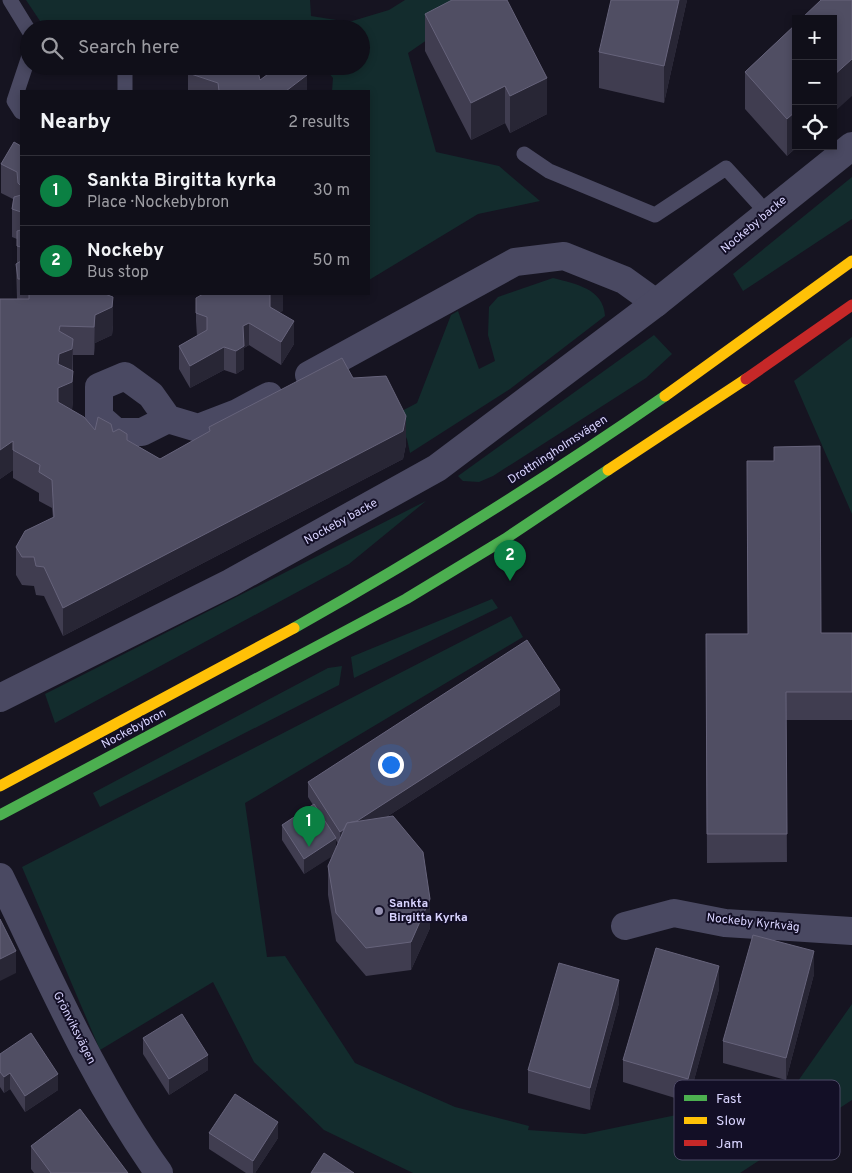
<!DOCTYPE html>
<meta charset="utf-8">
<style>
:root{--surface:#100f19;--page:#1e1d26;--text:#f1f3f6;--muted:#9c9ca2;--line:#302f38;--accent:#0b8043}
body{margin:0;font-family:Overpass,sans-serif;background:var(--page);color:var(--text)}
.controls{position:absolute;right:15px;top:15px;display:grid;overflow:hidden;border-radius:0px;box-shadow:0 2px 8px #0003}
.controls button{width:45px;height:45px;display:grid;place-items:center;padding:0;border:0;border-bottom:1px solid var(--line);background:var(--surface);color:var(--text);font:25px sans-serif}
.you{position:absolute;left:390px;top:764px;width:18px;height:18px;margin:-12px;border:4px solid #fff;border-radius:50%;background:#1a73e8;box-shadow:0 0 0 8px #1a73e833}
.badge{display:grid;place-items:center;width:32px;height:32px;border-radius:50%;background:var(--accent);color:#fff;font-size:16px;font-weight:700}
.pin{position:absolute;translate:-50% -41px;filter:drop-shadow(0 1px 2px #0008)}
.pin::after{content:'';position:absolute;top:26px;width:18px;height:15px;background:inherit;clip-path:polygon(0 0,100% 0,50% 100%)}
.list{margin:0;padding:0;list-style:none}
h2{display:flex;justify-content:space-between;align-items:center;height:65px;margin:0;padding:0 20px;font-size:21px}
h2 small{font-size:16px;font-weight:400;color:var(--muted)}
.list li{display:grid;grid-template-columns:32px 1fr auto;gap:15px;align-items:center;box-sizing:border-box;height:70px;padding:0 20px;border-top:1px solid var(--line)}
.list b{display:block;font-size:19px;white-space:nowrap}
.list p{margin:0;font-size:16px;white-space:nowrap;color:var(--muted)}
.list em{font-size:16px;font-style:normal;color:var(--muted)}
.icon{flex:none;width:28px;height:28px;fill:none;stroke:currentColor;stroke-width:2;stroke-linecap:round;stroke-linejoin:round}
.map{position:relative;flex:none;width:852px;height:1173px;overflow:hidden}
.search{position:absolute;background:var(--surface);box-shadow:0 2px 8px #0003;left:20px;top:20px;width:350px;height:55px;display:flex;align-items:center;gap:12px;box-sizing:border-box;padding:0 18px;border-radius:28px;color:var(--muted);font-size:19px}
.panel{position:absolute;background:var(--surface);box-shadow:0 2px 8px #0003;left:20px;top:90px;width:350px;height:205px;border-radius:0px}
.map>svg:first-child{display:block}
.green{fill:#132c2d}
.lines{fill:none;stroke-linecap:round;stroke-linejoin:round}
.lane{stroke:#4a4962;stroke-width:15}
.street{stroke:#4a4962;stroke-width:28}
.fast{stroke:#4caf50;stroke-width:11}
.slow{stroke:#ffc107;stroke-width:11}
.jam{stroke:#c62828;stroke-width:11}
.wall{fill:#403d50;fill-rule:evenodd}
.shaded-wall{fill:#282635}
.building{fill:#504e63;stroke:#66637b}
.poi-dot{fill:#9591b1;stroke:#130f26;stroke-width:2}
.labels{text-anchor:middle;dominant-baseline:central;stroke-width:4;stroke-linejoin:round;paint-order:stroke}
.street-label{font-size:12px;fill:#d9d4ff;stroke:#130f26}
.poi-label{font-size:12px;font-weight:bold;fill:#d9d4ff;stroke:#130f26;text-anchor:start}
.key{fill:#130f26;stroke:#4e4a67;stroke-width:1}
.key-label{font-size:14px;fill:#d9d4ff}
</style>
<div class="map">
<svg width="852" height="1173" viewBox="0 0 852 1173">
<rect width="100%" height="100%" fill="#161421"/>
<g class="green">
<path d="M26 0H310L311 16 349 22 389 10 405 0H485L408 53 436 152 499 166 540 201 478 214 369 280V91H332L333 78 323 66H361V29H48L44 27Z"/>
<path d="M852 177V219L743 291 733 274Z"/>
<path d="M553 278C575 284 603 288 605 316L510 389 410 453 407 439 394 415 417 403 451 315 458 311 479 369 495 361 488 335 489 307 498 297Z"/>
<path d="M654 335 672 354 646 378 493 476 479 482 463 481 458 476Z"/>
<path d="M852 337V514L794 381Z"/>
<path d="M426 501 349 564 55 723 45 694Z"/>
<path d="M492 599 498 608 354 678 351 657Z"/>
<path d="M511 616 523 637 245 803 267 957 285 956 355 1063 455 1107 529 1126 528 1130 585 1134 791 1091 852 1004V1100L740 1173H413L324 1130 254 1062 213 982 100 1050 22 867Z"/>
<path d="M342 666 339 685 100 807 93 793 328 668Z"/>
</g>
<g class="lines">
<g class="lane">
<path d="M10 0 29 31"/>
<path d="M125 66V91"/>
<path d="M21 112 14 101 29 56"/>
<path d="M524 154 549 171 655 215 726 168 767 213"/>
</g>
<g class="street">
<path d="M309 375 515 262 564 256 624 280 656 303"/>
<path d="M168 419 142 432H116L99 417V387L125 376 151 395 168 419 198 428 237 413 269 396"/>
<path d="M0 698 230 583 437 468 656 303 852 146"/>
<path d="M0 877C49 977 93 1081 159 1173"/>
<path d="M625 926 674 913 725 923 852 931"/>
</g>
<g class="fast">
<path d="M294 628C422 556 545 479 665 396"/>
<path d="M0 815 406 599 505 539 608 470"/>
</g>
<g class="slow">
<path d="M665 396 852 261"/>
<path d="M608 470 746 379"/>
<path d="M0 786 294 628"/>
</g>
<path class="jam" d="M746 379 852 305"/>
</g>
<g class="wall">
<path d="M687 0 664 103 599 88V52Z"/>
<path d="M425 14 547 114 510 133 505 123 471 140 425 51Z"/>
<path d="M796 24V146H798L787 156 745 109V72Z"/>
<path d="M188 73 260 80 307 91H188Z"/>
<path d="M21 146V294H109L113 325 112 335 95 343 94 355H73V399L72 410 95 430 113 432 160 459 209 432V427L353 378 406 444 403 459 63 636 44 596 36 595 34 586 22 585 16 575V547L53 518 52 508 39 501V493L13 478V470L0 479V299H17L16 264 17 263V239L12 237V209L13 199 1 193V164Z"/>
<path d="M200 294H283V311L279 312 294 344 281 365 249 345 244 348V369L236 374 224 370 190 388 179 369V346L197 336 196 321V298L202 295Z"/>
<path d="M852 633V720H786L787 862 707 863 706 634Z"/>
<path d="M560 705 388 816 430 928 411 970 366 976 336 941 328 895V866L333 855 304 874 282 840V825L313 805 308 797V782ZM336 840 338 844 336 849Z"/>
<path d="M814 974 786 1080 723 1063V1041Z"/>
<path d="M719 989 688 1102 623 1082V1060Z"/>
<path d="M619 1003 590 1110 528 1093V1070Z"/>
<path d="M143 1038 208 1070 169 1095 143 1054Z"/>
<path d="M0 1054 58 1090 25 1112 10 1089 4 1093 0 1087Z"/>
<path d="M209 1133 278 1138 255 1173H246L209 1149Z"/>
<path d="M31 1146 128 1173H34L31 1169Z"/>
</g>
<g class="shaded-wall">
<path d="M679 0H687L664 103V66Z"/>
<path d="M852 59V96L833 113V76Z"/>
<path d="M307 75V91H286Z"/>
<path d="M547 78V114L510 133V96Z"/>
<path d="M505 86V123L471 140V103Z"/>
<path d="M796 111V146H798L787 156V119Z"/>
<path d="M270 294H283V311L270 315Z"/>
<path d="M113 297V325L112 335 95 343 94 355 95 315Z"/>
<path d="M294 321V344L281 365V342Z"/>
<path d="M249 323V345L244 348V369L236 374V351L243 326Z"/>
<path d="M60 326V354L73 339 72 378 73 371V399L72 410 58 416V364Z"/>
<path d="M224 347V370L190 388V366Z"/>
<path d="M406 416V444L403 459 63 636V608Z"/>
<path d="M13 441V470L0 479V450Z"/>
<path d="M560 690V705L340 847V832Z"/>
<path d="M336 838V854L304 874V859Z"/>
<path d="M430 899V928L411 970V942Z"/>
<path d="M16 951V973L0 981V959Z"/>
<path d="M814 951V974L786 1080V1058Z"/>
<path d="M719 966V989L688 1102V1079Z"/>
<path d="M619 980V1003L590 1110V1088Z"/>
<path d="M208 1055V1070L169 1095V1079Z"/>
<path d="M10 1073V1089L4 1093V1077Z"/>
<path d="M58 1074V1090L25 1112V1096Z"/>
<path d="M278 1122V1138L255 1173H253V1161Z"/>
</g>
<g class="building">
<path d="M452 0H507L547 78 510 96 505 86 471 103 425 14Z"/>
<path d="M611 0H679L664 66 599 52Z"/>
<path d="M821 0H852V59L833 76V19H801Z"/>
<path d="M796 24V111L787 119 745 72Z"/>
<path d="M191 66H257L260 80 279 66H299L307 75 286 91H219L218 83 188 73Z"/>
<path d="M14 142 21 146V186L18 183 17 172 1 164Z"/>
<path d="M21 195V212L12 209 14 197Z"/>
<path d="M21 230V247L17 246V231Z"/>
<path d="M21 261V279H18L16 264Z"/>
<path d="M29 294H105L113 297 112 307 95 315 94 327 60 326 59 331 73 339 72 349 59 354 58 364 73 371 72 382 58 388V402L84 417 95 430 98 417 111 424 113 432 119 429 127 434V440L160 459 210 431 209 427 342 358 353 378 386 376 406 416 403 431 63 608 44 567 36 566 34 557H22L16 547 25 531 54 517 52 480 39 472 40 465 13 450V441L0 450V299H29Z"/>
<path d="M203 294H270V307L294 321 281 342 249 323 243 326 244 346 236 351 224 347 190 366 179 346 207 330V317L196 313V298Z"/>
<path d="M820 446 821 633H852V692H786L787 834H707L706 634H748L747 461H774V447Z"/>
<path d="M527 640 560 690 357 821 347 823 344 829 340 832 308 782Z"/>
<path d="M314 804 336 838 304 859 282 825Z"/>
<path d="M393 816 423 852 430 899 411 942 366 948 336 913 328 866 347 823Z"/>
<path d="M0 919 16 951 0 959Z"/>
<path d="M753 935 814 951 786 1058 723 1041Z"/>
<path d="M656 948 719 966 688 1079 623 1060Z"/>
<path d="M559 963 619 980 590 1088 528 1070Z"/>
<path d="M182 1014 208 1055 169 1079 143 1038Z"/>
<path d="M31 1033 58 1074 25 1096 10 1073 4 1077 0 1072V1054Z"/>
<path d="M235 1094 278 1122 253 1161 209 1133Z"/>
<path d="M80 1109 128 1173H51L31 1146Z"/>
<path d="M324 1153 354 1173H311Z"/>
</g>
<circle class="poi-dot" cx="379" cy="911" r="5"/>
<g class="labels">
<g class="street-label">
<text transform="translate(754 225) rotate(-40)">Nockeby backe</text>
<text transform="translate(558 450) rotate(-33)">Drottningholmsvägen</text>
<text transform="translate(341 522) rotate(-29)">Nockeby backe</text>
<text transform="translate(134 729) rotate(-28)">Nockebybron</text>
<text transform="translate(753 923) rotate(6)">Nockeby Kyrkväg</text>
<text transform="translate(74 1028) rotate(63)">Grönviksvägen</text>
</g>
<g class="poi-label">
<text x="389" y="904">Sankta<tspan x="389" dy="14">Birgitta Kyrka</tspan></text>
</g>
</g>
<rect x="674" y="1080" width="166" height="80" rx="8" class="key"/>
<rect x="684" y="1095" width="23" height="6" fill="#4caf50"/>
<rect x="684" y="1117" width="23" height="7" fill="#ffc107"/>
<rect x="684" y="1140" width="23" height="6" fill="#c62828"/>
<g class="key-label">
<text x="716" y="1103">Fast</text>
<text x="716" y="1125">Slow</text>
<text x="716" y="1148">Jam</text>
</g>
</svg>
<div class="controls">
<button>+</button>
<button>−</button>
<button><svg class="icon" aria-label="locate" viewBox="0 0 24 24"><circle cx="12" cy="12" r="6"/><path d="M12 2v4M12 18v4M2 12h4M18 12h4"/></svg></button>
</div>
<div class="you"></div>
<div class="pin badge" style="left:309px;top:847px">1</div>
<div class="pin badge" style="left:510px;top:581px">2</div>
<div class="search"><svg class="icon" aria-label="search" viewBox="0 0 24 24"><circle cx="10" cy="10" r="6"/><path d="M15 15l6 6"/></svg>Search here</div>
<section class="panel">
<h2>Nearby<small>2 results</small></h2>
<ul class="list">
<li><span class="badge">1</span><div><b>Sankta Birgitta kyrka</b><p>Place · Nockebybron</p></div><em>30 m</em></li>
<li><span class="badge">2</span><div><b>Nockeby</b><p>Bus stop</p></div><em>50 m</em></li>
</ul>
</section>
</div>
